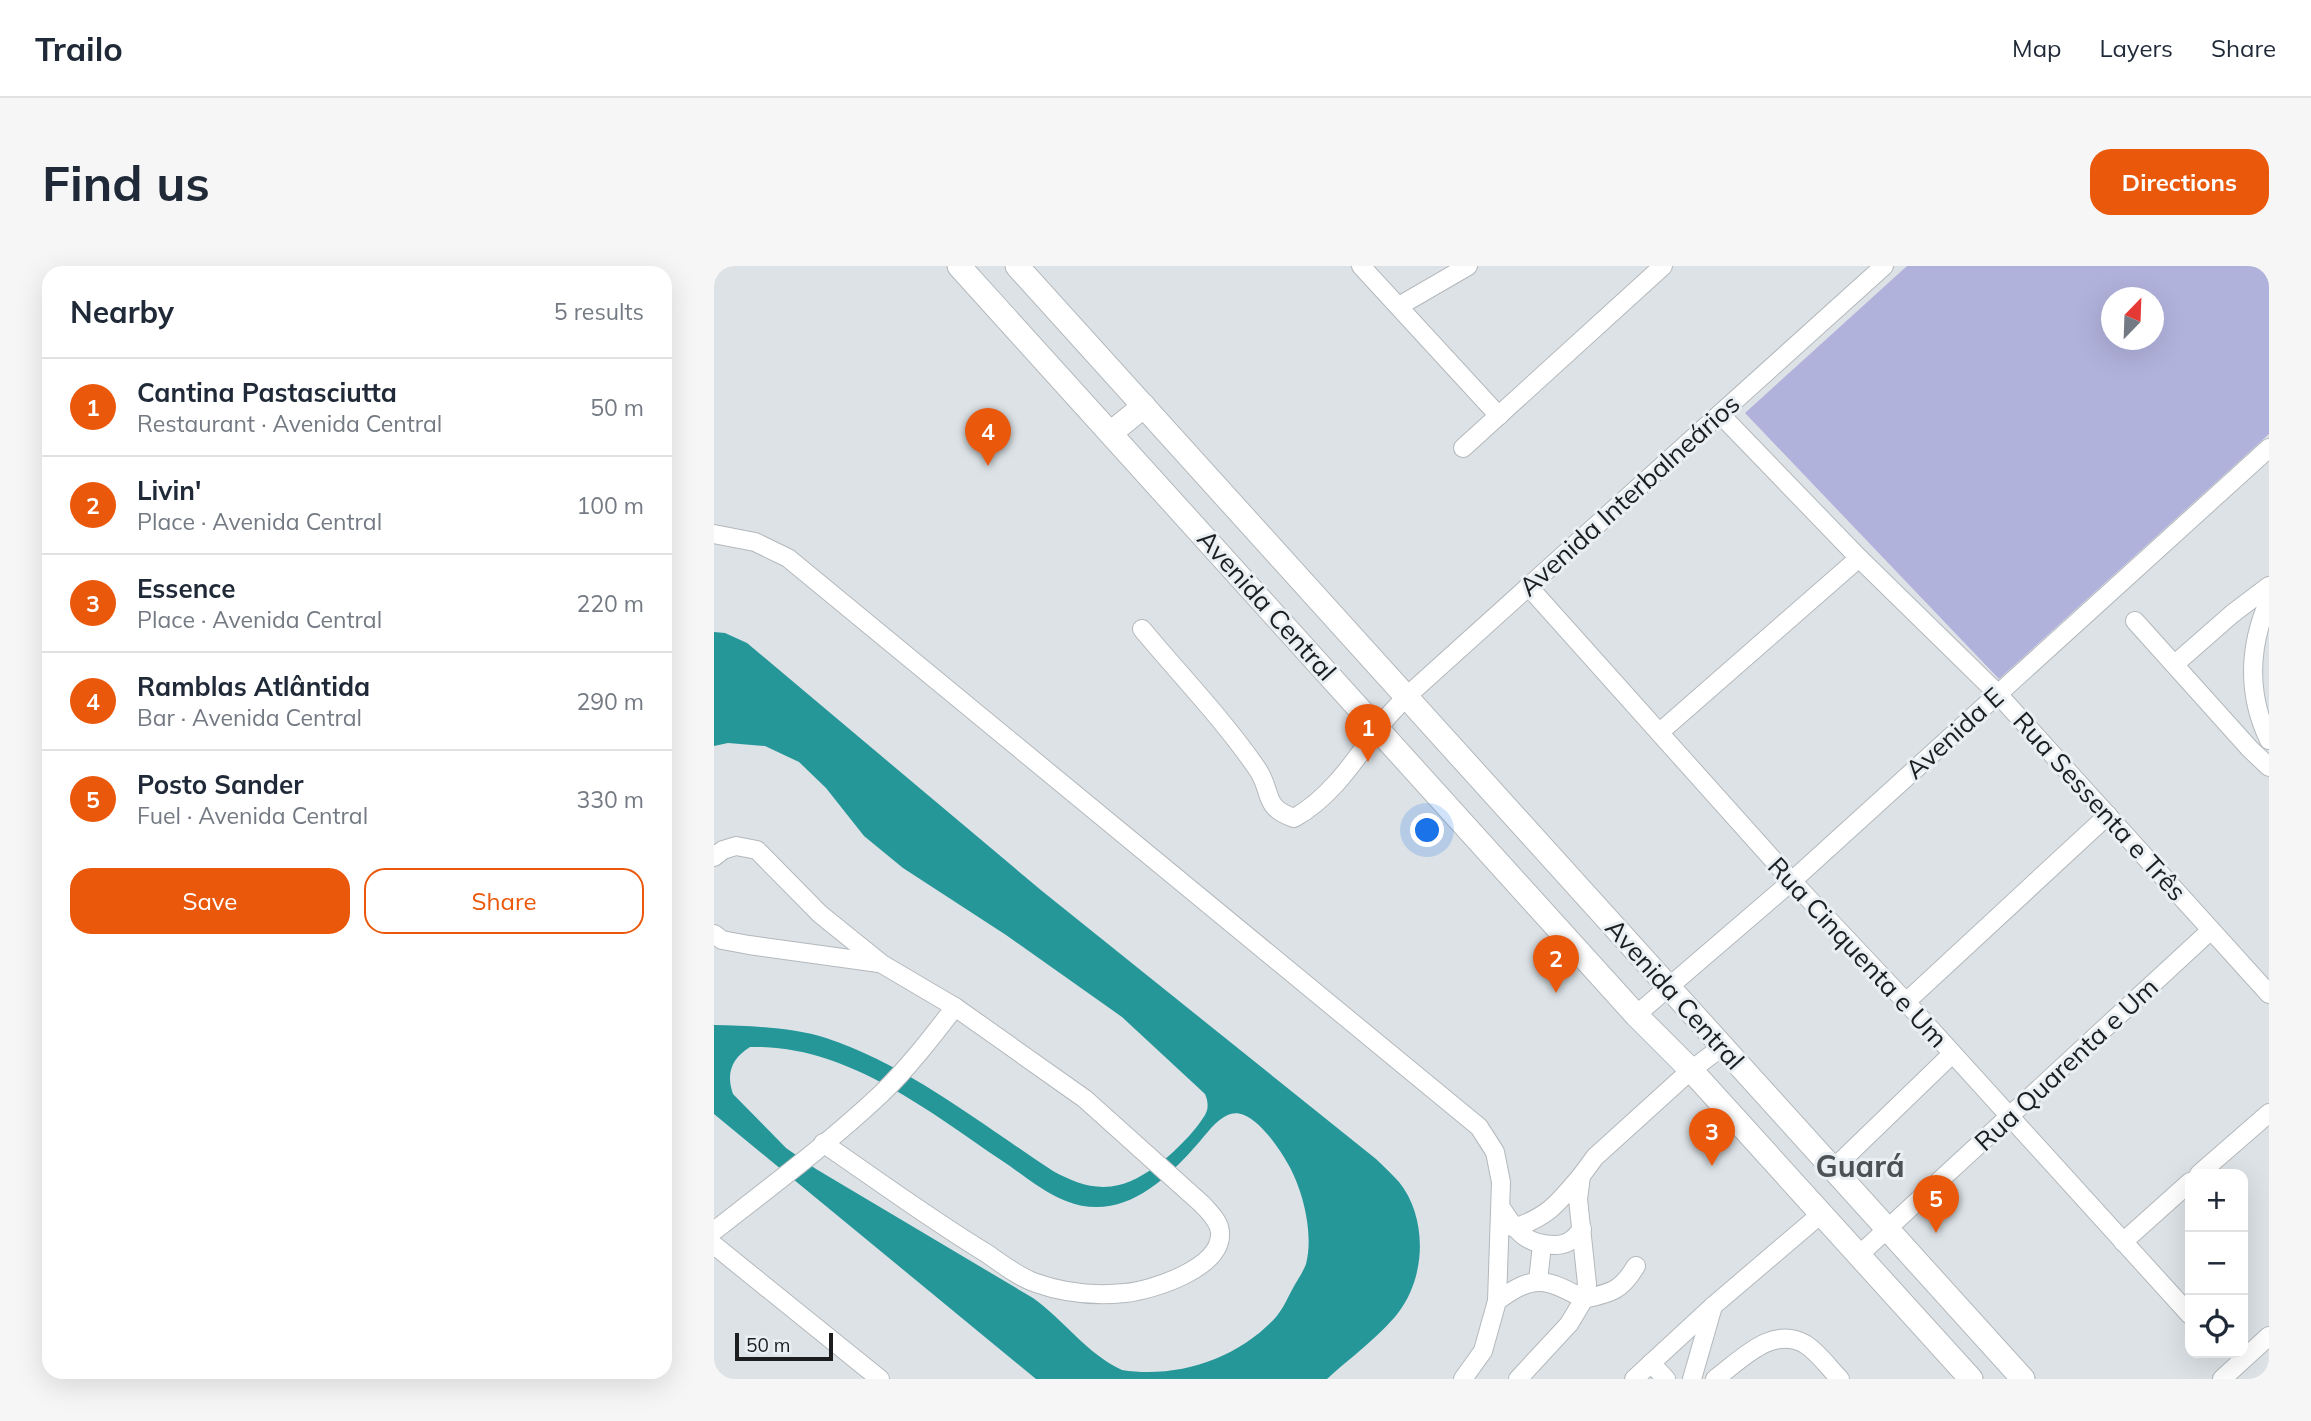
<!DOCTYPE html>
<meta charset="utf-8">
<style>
:root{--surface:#fff;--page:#f6f6f7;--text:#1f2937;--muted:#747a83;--line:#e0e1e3;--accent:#ea580c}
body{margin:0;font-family:Mulish,sans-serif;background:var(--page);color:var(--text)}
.controls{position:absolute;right:21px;bottom:21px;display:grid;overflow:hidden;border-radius:14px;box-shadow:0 7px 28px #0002}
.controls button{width:63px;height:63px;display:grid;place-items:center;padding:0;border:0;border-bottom:2px solid var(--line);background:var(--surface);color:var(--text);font:35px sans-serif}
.compass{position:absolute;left:1387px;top:21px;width:63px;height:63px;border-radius:50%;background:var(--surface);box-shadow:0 7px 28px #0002;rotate:23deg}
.scale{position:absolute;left:21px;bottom:18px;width:98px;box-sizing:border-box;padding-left:7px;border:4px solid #1b1d1e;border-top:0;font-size:19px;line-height:24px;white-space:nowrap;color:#1b1d1e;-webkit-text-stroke:5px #e9eff3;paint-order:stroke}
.you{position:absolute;left:714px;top:565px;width:24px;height:24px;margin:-18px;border:5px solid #fff;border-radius:50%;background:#1a73e8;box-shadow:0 0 0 10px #1a73e833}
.badge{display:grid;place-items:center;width:46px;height:46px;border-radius:50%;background:var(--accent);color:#fff;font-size:23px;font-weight:700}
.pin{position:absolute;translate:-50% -58px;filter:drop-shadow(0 2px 4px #0008)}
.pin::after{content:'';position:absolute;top:37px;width:24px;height:21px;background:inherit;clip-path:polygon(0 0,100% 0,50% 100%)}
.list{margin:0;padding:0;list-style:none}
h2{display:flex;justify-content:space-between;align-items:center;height:91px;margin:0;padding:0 28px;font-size:30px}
h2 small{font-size:23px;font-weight:400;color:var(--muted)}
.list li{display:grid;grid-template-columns:46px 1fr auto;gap:21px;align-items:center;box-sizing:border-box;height:98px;padding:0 28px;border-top:2px solid var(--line)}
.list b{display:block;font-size:26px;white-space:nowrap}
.list p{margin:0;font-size:23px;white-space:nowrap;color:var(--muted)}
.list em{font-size:23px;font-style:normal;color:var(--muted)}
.actions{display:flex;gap:14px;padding:21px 28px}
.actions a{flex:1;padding:16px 0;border:2px solid var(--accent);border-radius:21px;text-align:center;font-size:24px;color:var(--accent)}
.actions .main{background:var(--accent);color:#fff}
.icon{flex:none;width:38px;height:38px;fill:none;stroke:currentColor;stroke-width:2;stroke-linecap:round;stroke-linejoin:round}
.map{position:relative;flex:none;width:1555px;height:1113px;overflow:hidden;border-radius:21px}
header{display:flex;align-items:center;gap:42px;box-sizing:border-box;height:98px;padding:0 35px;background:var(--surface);border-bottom:2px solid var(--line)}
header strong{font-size:33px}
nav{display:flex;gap:38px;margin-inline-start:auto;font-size:24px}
.intro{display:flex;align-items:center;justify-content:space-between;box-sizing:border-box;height:168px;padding:0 42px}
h1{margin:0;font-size:49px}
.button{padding:18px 32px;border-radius:21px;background:var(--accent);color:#fff;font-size:24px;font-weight:700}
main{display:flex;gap:42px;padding:0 42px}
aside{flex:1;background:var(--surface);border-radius:21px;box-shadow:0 7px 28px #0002}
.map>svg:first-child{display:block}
.green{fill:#b1b2dc;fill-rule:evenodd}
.water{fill:#259799;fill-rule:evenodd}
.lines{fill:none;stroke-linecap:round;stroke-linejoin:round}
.minor-casing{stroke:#b3b8bc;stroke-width:20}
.major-casing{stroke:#b3b8bc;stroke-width:25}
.minor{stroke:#fff;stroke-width:18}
.major{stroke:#fff;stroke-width:23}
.labels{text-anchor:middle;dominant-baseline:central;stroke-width:6;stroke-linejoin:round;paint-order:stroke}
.street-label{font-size:26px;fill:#1b1d1e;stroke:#e9eff3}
.quarter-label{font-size:30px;font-weight:bold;fill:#4d5255;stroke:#e9eff3}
</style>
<header>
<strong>Trailo</strong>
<nav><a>Map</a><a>Layers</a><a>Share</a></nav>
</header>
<div class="intro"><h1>Find us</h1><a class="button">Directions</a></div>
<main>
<aside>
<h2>Nearby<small>5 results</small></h2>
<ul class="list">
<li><span class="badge">1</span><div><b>Cantina Pastasciutta</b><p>Restaurant · Avenida Central</p></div><em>50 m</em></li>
<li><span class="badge">2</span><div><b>Livin'</b><p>Place · Avenida Central</p></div><em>100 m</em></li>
<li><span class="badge">3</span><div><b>Essence</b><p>Place · Avenida Central</p></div><em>220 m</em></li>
<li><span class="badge">4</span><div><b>Ramblas Atlântida</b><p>Bar · Avenida Central</p></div><em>290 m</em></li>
<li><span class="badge">5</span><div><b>Posto Sander</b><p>Fuel · Avenida Central</p></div><em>330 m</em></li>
</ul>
<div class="actions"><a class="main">Save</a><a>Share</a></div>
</aside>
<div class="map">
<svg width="1555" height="1113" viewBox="0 0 1555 1113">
<rect width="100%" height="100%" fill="#dce2e6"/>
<path class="green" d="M1193 0H1555V168L1285 413 1031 147ZM1398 32H1440V74H1398Z"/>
<path class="water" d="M0 366 11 367 33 377 328 625 662 893C670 901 678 908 685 916 714 952 712 1011 684 1047 667 1069 635 1093 613 1113H322L0 848V759C35 760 78 761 112 772 194 799 267 858 339 905 359 916 381 925 405 919 434 913 476 874 491 849 495 842 494 835 491 828L408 751 292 669 189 602 150 570 112 522 85 496 51 480 14 477 0 480ZM36 781C131 778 213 844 287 894 308 908 329 926 352 935 404 956 447 919 479 883 489 873 498 858 510 851 516 847 523 846 530 849 547 856 565 882 574 898 589 924 600 968 592 998 589 1006 583 1015 579 1022 574 1031 569 1043 562 1051 525 1092 464 1113 408 1104 373 1088 350 1054 319 1032L102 903 72 882 19 828C12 808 17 793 36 781Z"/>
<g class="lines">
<g class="minor-casing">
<g id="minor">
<path d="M647 0 785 150"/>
<path d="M685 40 754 0"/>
<path d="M1006 148 1145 292 1283 427 1555 728"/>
<path d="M749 182 949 0"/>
<path d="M0 268 41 276 74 292 765 861 781 886 787 916 783 1035 769 1085 749 1113"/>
<path d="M814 320 1078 615 1192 736 1476 1049"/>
<path d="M1555 334C1535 380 1533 428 1555 474"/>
<path d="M1421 355 1536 483 1555 501"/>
<path d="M428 363C466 409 510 454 544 504 559 527 548 541 580 552 616 532 639 497 663 464 671 452 682 442 692 431L1170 0"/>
<path d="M1461 398 1518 348 1555 320"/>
<path d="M946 466 1145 292"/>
<path d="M0 591 9 584 22 580 43 584 106 648 168 698 241 741 371 833 489 939C496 947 505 955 506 966 509 1002 439 1024 411 1027 381 1030 350 1027 322 1017 304 1011 287 997 272 987 216 953 163 914 109 877"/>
<path d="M0 668 8 674 35 679 165 697"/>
<path d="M1192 736 1394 549"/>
<path d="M922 749 1078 615 1555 182"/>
<path d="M1119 903 1238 788"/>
<path d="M1485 908 1555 847"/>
<path d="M788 943C802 965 812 979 841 979 854 979 860 973 868 963"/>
<path d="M800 962C835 950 844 937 867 910"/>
<path d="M0 965C56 921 115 877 167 828 194 802 218 771 241 741"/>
<path d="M1409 976 1476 916"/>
<path d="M0 979 166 1113"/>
<path d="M1145 989 1497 664"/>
<path d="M824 1015 828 979"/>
<path d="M783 1035C820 1008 831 1012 870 1033 897 1027 907 1025 922 1000"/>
<path d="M937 1097 952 1113"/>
<path d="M804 1113 855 1058 870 1033 873 1018 864 933 867 910 881 891 977 804 1008 781"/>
<path d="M920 1113 999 1040 1107 948"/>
<path d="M978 1113 999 1040"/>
<path d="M1001 1113C1027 1094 1058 1059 1091 1078 1104 1086 1115 1102 1126 1113"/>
<path d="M1508 1113 1555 1070"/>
</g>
</g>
<g class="major-casing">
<g id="major">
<path d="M245 0 922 749 977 804 1257 1113"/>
<path d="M303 0 1309 1113"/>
<path d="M398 166 430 140"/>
</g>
</g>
<use href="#minor" class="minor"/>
<use href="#major" class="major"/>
</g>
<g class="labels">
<g class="street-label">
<text transform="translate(915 229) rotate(-42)">Avenida Interbalneários</text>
<text transform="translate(553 339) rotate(48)">Avenida Central</text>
<text transform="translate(1240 467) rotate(-42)">Avenida E</text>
<text transform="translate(1386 540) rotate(48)">Rua Sessenta e Três</text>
<text transform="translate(1144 686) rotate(47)">Rua Cinquenta e Um</text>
<text transform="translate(961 728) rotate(48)">Avenida Central</text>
<text transform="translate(1352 798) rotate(-43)">Rua Quarenta e Um</text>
</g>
<g class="quarter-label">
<text x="1146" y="900">Guará</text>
</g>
</g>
</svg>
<div class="controls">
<button>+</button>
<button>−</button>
<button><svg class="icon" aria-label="locate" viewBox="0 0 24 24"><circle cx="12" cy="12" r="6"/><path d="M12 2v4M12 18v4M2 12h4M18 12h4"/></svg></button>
</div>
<svg class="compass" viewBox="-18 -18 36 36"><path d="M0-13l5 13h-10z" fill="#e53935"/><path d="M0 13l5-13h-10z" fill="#747a83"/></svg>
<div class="scale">50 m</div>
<div class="you"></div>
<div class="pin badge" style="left:654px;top:496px">1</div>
<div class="pin badge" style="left:842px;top:727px">2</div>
<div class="pin badge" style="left:998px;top:900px">3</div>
<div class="pin badge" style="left:274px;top:200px">4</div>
<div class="pin badge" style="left:1222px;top:967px">5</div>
</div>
</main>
